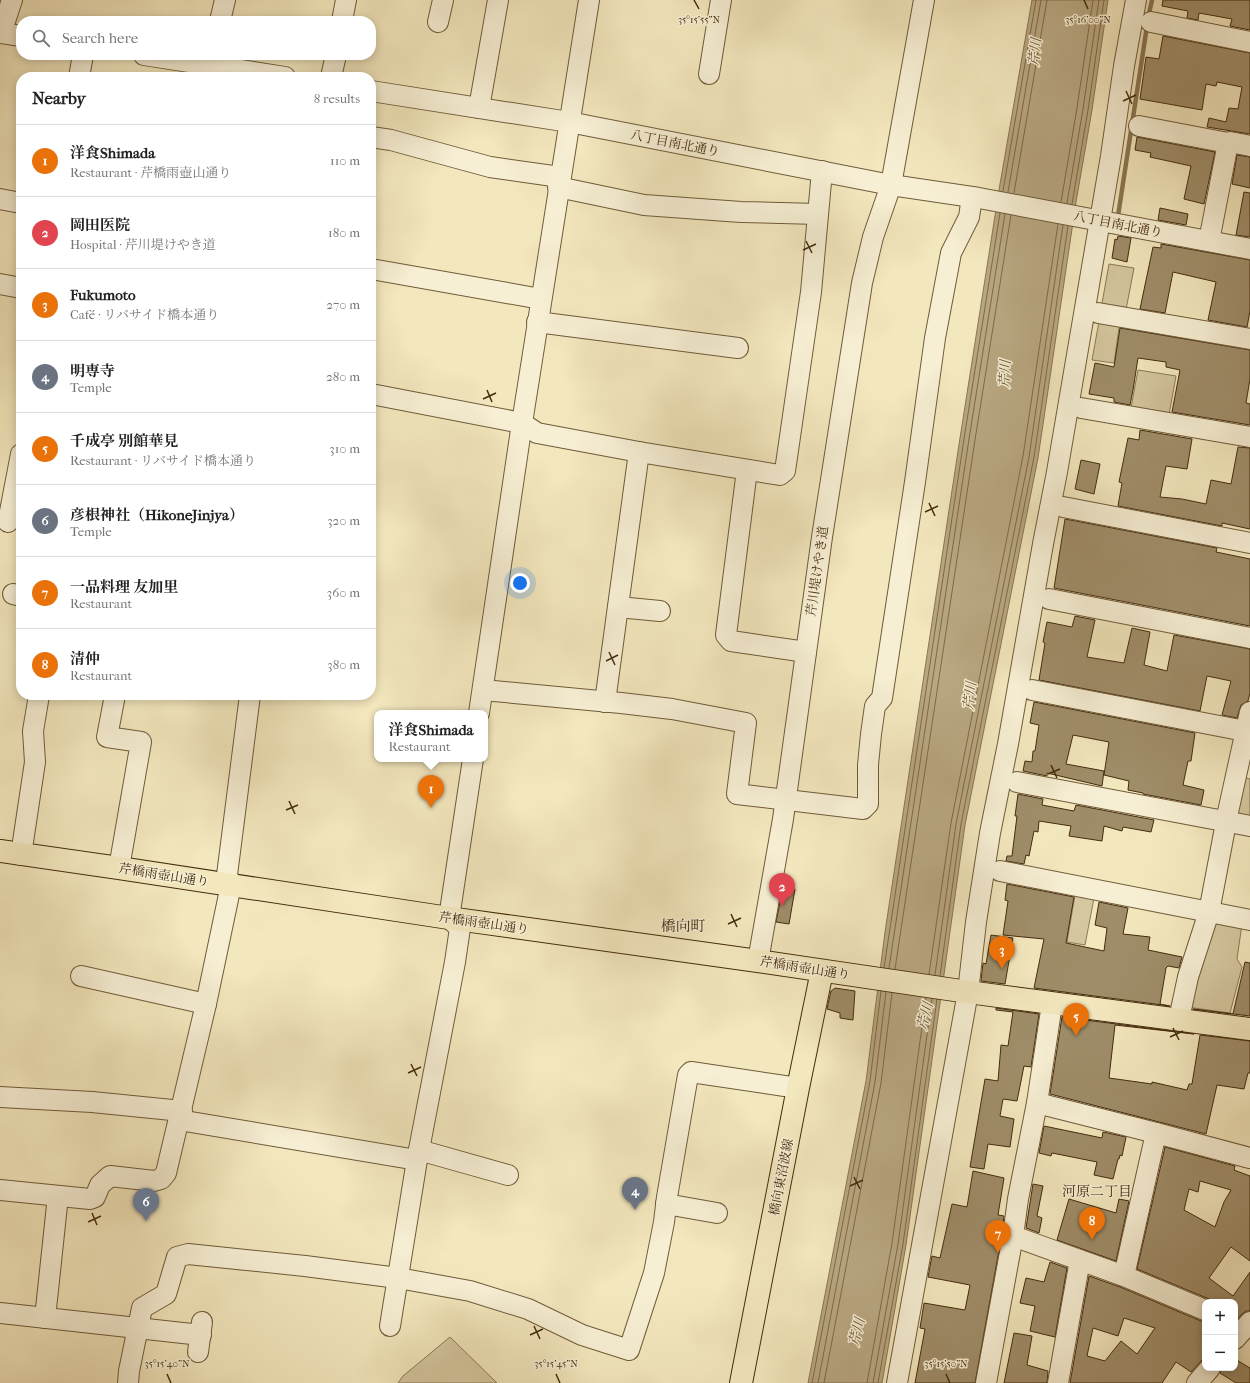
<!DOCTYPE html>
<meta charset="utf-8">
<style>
:root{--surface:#fff;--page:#f2f2f2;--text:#222;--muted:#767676;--line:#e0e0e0;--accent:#8f2418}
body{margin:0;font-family:"IM FELL French Canon","Noto Serif JP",serif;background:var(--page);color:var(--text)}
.controls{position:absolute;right:12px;bottom:12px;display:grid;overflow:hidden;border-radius:8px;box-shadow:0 2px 10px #0003}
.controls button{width:36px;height:36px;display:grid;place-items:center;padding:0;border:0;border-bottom:1px solid var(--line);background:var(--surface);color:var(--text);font:20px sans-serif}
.you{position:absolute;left:520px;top:583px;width:14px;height:14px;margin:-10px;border:3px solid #fff;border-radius:50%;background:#1a73e8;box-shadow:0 0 0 6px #1a73e833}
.badge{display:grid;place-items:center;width:26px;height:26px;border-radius:50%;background:var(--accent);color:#fff;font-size:13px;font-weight:700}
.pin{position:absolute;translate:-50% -33px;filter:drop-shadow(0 1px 2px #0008)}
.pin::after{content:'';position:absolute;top:21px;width:14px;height:12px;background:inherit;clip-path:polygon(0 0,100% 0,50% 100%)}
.popup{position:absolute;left:374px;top:710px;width:114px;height:52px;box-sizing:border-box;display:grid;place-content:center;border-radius:8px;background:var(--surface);filter:drop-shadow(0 1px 3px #0005);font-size:13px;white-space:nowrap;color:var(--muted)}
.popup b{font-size:15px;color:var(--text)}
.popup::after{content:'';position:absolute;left:50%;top:100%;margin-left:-8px;border:8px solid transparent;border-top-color:var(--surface)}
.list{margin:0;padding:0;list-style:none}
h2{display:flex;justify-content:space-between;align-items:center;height:52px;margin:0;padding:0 16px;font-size:17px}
h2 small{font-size:13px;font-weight:400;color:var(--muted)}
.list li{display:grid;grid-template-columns:26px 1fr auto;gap:12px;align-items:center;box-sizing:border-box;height:72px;padding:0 16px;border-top:1px solid var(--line)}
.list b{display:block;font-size:15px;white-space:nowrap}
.list p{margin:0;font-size:13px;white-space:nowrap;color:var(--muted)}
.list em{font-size:13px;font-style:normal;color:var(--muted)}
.icon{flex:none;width:22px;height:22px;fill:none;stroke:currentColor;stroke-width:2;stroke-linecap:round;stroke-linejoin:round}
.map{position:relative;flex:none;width:1250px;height:1383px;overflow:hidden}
.search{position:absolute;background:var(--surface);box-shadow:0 2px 10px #0003;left:16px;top:16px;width:360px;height:44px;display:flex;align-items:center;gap:10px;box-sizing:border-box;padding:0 14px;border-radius:16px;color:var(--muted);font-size:15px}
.panel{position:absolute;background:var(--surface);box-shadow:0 2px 10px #0003;left:16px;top:72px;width:360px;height:628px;border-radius:16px}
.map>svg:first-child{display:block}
.green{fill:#d5c79f;stroke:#8c7a56}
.water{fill:#b8a781;stroke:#8a7653}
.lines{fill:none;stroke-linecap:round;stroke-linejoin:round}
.shore{stroke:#7e6a47;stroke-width:1}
.stream{stroke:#8a7653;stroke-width:4.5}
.building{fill:#9f8d69;stroke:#442c0d;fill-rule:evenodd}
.minor-casing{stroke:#705b39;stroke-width:22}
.major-casing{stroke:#442c0d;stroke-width:24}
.minor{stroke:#f7efd4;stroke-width:20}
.major{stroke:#f3e7bd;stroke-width:22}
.ticks{fill:none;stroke:#442c0d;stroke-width:1.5}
.labels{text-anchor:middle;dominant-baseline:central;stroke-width:3;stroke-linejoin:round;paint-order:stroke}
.street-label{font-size:13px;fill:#442c0d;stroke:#f7efd4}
.water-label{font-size:14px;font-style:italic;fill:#675130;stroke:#f7efd4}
.neighbourhood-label{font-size:14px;fill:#442c0d;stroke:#f7efd4}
.quarter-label{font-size:15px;fill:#442c0d;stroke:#f7efd4}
.ticks-label{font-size:10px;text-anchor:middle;fill:#442c0d;stroke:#f7efd4;stroke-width:3;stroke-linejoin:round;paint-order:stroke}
</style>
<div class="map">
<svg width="1250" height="1383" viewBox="0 0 1250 1383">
<rect width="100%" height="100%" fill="#f3e7bd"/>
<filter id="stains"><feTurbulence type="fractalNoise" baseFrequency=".005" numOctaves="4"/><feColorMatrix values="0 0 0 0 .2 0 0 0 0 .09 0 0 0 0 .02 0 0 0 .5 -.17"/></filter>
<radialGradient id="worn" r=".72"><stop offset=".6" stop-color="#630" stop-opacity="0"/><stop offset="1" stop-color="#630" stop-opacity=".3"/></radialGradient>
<g class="green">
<path d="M1109 264 1134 268 1125 315 1101 309Z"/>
<path d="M1100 316 1120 321 1114 363 1092 360Z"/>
<path d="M1138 370 1176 376 1168 420 1130 413Z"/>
<path d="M1239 776 1250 779V822L1232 819Z"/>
<path d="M1076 889 1095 893 1085 945 1067 942Z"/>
<path d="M1215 922 1242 924 1237 959 1242 967 1230 1013 1187 1007Z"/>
<path d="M450 1337 497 1383H398L403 1376Z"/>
</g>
<path class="water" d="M1032 0H1108L1092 110 1076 202 1038 458 965 825 906 1245 882 1383H808L866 1081 885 932 960 438 1000 184Z"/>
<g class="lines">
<g class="shore">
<path d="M1003 191 1036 0"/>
<path d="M1008 192 1041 0"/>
<path d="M1014 193 1047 0"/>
<path d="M1061 202 1077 108 1093 0"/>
<path d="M1067 203 1083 109 1099 0"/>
<path d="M1072 204 1088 110 1104 0"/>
<path d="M884 968 964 439 1000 213"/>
<path d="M889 968 969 439 1005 214"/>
<path d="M895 969 975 440 1011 215"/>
<path d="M929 974 951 823 1023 456 1058 224"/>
<path d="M935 975 956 824 1029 457 1063 225"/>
<path d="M940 976 961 824 1034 457 1068 226"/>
<path d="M812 1383 870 1081 881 991"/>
<path d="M818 1383 875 1082 886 992"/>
<path d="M824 1383 881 1083 892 993"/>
<path d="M867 1383 892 1243 926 998"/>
<path d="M873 1383 898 1244 932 999"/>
<path d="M878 1383 903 1244 937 999"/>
</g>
<g class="stream">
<path d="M1148 18 1152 0"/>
<path d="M1118 216 1147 26"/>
</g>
</g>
<g class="building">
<path d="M1163 0H1250V30L1230 26 1232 19 1199 13 1198 20 1187 18 1188 11 1162 6Z"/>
<path d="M1163 36 1250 53V134L1207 127 1209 118 1226 122 1229 108 1238 109 1242 87 1217 82 1216 86 1206 84 1202 110 1140 99 1146 57 1159 59Z"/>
<path d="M1137 137 1215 152 1204 204 1184 199 1191 166 1150 157 1151 153 1135 150Z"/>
<path d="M1237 155 1250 157V188L1232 184Z"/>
<path d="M1244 192 1250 193V237L1236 235Z"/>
<path d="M1160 208 1188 214 1186 225 1158 220Z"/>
<path d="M1118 236 1131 238 1127 262 1112 258 1115 239 1117 240Z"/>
<path d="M1161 244 1250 260V311L1247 327 1208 320 1216 282 1173 272 1165 313 1140 309 1153 247 1161 248Z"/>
<path d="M1120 328 1250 350V379L1246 403 1250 404V425L1172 412 1180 370 1166 367V362L1138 358 1133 390 1130 405 1114 402V398L1089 394 1095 363 1114 367Z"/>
<path d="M1140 430 1192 439 1187 469 1166 466 1160 497 1182 499 1206 504 1211 480 1231 484 1238 447 1250 448V529L1222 523V526L1118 506 1122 483 1119 482 1128 438 1139 440Z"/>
<path d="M1081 460 1100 464 1094 494 1075 489Z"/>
<path d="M1065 519 1217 548 1216 552 1250 559V626L1054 588Z"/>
<path d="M1075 616 1095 620 1087 657 1124 663 1132 628 1150 632 1144 665 1167 671 1174 635 1250 649V693L1248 701 1241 705 1237 718 1222 715 1231 681 1207 676 1200 711 1039 680 1045 643 1043 642 1047 622 1072 627Z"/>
<path d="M1034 702 1195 733 1191 761H1188L1183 785 1204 790 1201 805 1143 794V793L1128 790 1129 781 1104 775 1109 742 1073 735 1066 764 1104 771 1102 786 1047 773V776L1023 771 1025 761 1032 762 1033 751H1035L1039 725 1030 723Z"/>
<path d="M1018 794 1043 799 1042 805 1074 811 1076 805 1154 820 1151 832 1123 827 1122 831 1104 826 1102 841 1069 836 1071 826 1039 821 1038 832 1034 831 1029 856 1026 855 1024 864 1006 861 1007 856H1012L1017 816H1015Z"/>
<path d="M1007 884 1074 897 1066 943 1104 951 1107 928 1095 925 1099 902 1128 908 1123 934 1150 937 1148 950 1182 957 1179 968 1168 966 1166 968 1160 1004 1170 1006 1034 988 1044 939 1003 935 1008 901 1005 900Z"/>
<path d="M783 888 795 889 789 924 776 922Z"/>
<path d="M991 935 1013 938 1005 984 981 981 983 963 986 964Z"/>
<path d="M1245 962 1250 963V1016L1193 1009 1233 1014Z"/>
<path d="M835 988 855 991 853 1020 840 1018V1013L827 1009 831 991Z"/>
<path d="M996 1008 1039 1014 1031 1067 1024 1066 1017 1101 1003 1099 1000 1116 1014 1119 1010 1147 988 1144 984 1169 970 1167 985 1079 998 1081 1001 1045 1008 1046 1013 1012 996 1010Z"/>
<path d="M1062 1017 1194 1034 1115 1025 1109 1078 1152 1084V1082L1187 1090 1189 1084H1192L1200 1035 1250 1041V1073H1248L1244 1089 1217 1085 1206 1134 1050 1094Z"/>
<path d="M1044 1126 1102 1138 1103 1132 1126 1137 1122 1156 1120 1155 1119 1159H1118L1113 1179 1094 1175 1097 1162 1052 1153 1051 1156 1039 1153Z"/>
<path d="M1165 1147 1235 1166 1234 1170 1250 1176V1261L1231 1247 1209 1278 1233 1296 1250 1272V1311H1246L1242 1314 1235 1322V1302H1213L1209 1299 1137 1269ZM1200 1181 1231 1190 1224 1202 1215 1227 1184 1210 1189 1189 1198 1192Z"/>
<path d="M973 1171 1004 1178 998 1215 1004 1216 1002 1234 975 1383H915L925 1329 920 1328 924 1303 965 1310 970 1285 928 1277 932 1256 940 1258 952 1204 967 1207Z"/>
<path d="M1033 1184 1043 1186 1037 1216 1042 1218 1039 1233 1026 1228Z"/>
<path d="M1069 1199 1116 1213 1119 1199 1129 1201 1116 1261 1057 1240Z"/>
<path d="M1050 1262 1067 1268 1055 1337 1030 1331 1035 1306 1020 1303 1026 1278 1044 1282Z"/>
<path d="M1089 1276 1120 1287 1201 1321H1205V1356L1202 1360 1191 1372 1176 1362 1162 1383H1070ZM1124 1318 1155 1328 1137 1354 1121 1341 1105 1361 1087 1356 1093 1328 1118 1336Z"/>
<path d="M1014 1333 1032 1336 1027 1365 1048 1371 1047 1383H1004Z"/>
<path d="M1235 1359 1250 1368V1383H1236L1220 1373 1221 1368H1235Z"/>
</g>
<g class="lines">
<g class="minor-casing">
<g id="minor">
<path d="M220 21 225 0"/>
<path d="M342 21 346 0"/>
<path d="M438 22 443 0"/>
<path d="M1151 22 1250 42"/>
<path d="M0 33 21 36"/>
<path d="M1 33 12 0"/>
<path d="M144 55 285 77"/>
<path d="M709 74 721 0"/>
<path d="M79 77 83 55"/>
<path d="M331 77 336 55"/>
<path d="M371 91 569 122 891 185 979 198 1250 249"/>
<path d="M479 108 498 0"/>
<path d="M1139 126 1228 143 1230 142 1250 146"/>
<path d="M371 137 391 140 490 167 560 177"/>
<path d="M558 187 644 205 741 212 818 214"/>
<path d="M0 199 21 203"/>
<path d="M1209 241 1228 143"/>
<path d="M371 269 541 299"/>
<path d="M0 284 21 288"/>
<path d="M1098 313 1250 339"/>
<path d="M537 322 738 348"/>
<path d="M371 394 522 423 537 433 639 452 780 475 785 471 811 292 822 171"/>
<path d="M1081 408 1250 437"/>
<path d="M747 470 726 635 731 641 806 652"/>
<path d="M1063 507 1250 543"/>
<path d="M8 522 21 454"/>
<path d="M13 594 21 596"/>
<path d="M1049 599 1250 638"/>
<path d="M618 607 660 611"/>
<path d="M483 690 621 703 672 709 746 723 737 794 863 809 868 804V765L871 734 875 706 882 698 915 482 935 338 951 253 969 217 972 197"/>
<path d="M1032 690 1250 732"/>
<path d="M115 695 107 737 141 742 119 868"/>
<path d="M605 702 639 452"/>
<path d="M479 713 522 423 589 0"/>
<path d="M1017 782 1250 826"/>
<path d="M21 855 35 762 33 731 39 695"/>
<path d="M1000 871 1250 920"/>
<path d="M758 961 783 819 822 537 862 283 873 237 891 185 924 0"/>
<path d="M81 976 206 1004"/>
<path d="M1179 1019 1188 977 1209 912 1228 812 1250 712"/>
<path d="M0 1097 92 1102 182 1111"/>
<path d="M1037 1103 1156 1133 1250 1158"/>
<path d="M179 1120 417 1160"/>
<path d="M419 1150 508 1175"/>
<path d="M0 1190 90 1199 95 1197 100 1185 110 1176 154 1181 161 1179 166 1173 206 1004 231 885 227 875 250 695"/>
<path d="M666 1204 717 1213"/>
<path d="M1013 1236 1124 1276 1205 1310"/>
<path d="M1124 1276 1156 1133"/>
<path d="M0 1313 201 1335"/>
<path d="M45 1318 58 1196"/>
<path d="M390 1326 417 1160 455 962 460 928 449 918 473 759"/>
<path d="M1235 1339 1250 1322"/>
<path d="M198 1352 202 1322"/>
<path d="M128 1383 129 1371 142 1308 166 1294 177 1257 188 1254 305 1266 398 1278 470 1291 528 1309 582 1335 629 1350 654 1273 664 1222 667 1197 688 1075 691 1072 798 1088"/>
<path d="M897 1383 968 992 976 922 990 833 1008 744 1043 544 1057 472 1111 156 1124 66 1136 0"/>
<path d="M986 1383 1013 1236 1018 1199 1037 1103 1052 1004"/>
<path d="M1058 1383 1080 1260"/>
<path d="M1197 1383 1210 1368"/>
</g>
</g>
<g class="major-casing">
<g id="major">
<path d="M0 851 119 868 449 918 758 961 968 992 1250 1029"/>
<path d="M741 1383 798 1088 822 971"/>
</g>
</g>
<use href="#minor" class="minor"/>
<use href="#major" class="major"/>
</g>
<path class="ticks" d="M694 0 699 9M1084 0 1088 9M1126 91 1132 104M1123 101 1136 95M806 241 812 253M803 250 816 244M487 390 492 402M483 399 496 393M929 503 935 516M925 512 938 506M609 652 615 665M606 661 618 655M1051 765 1057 778M1048 774 1060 769M289 801 295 814M286 810 298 805M731 914 737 927M728 924 741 918M1173 1028 1179 1040M1170 1037 1183 1031M411 1064 417 1076M408 1073 421 1067M854 1177 860 1189M850 1186 863 1180M92 1213 97 1225M88 1222 101 1216M534 1326 540 1339M530 1335 543 1329M167 1374 171 1383M556 1374 560 1383M946 1374 950 1383"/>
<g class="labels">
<g class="street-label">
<text transform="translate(675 143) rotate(11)">八丁目南北通り</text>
<text transform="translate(1118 224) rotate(11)">八丁目南北通り</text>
<text transform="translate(817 571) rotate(-82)">芹川堤けやき道</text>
<text transform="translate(164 875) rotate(9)">芹橋雨壺山通り</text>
<text transform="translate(484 923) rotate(8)">芹橋雨壺山通り</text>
<text transform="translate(805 968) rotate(9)">芹橋雨壺山通り</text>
<text transform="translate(781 1177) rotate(-79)">橋向東沼波線</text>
</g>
<g class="water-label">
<text transform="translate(1035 52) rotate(-84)">芹川</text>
<text transform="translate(1005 374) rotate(-87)">芹川</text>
<text transform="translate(970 696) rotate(-83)">芹川</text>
<text transform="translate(925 1016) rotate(-75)">芹川</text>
<text transform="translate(857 1332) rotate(-76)">芹川</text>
</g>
<g class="neighbourhood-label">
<text x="1097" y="1191">河原二丁目</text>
</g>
<g class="quarter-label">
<text x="683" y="926">橋向町</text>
</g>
</g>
<g class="ticks-label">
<text x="699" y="23">35°15'55"N</text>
<text x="1088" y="23">35°16'00"N</text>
<text x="167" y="1367">35°15'40"N</text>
<text x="556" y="1367">35°15'45"N</text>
<text x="946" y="1367">35°15'50"N</text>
</g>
<rect width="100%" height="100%" filter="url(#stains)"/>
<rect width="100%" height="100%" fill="url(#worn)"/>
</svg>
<div class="controls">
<button>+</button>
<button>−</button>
</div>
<div class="you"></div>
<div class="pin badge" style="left:431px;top:808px;background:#e8710a">1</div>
<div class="popup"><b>洋食Shimada</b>Restaurant</div>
<div class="pin badge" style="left:782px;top:906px;background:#e0444e">2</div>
<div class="pin badge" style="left:1002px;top:969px;background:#e8710a">3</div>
<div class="pin badge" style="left:635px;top:1210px;background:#6b7280">4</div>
<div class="pin badge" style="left:1076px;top:1036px;background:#e8710a">5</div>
<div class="pin badge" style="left:146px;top:1221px;background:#6b7280">6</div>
<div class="pin badge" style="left:998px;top:1253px;background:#e8710a">7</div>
<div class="pin badge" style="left:1092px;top:1240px;background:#e8710a">8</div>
<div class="search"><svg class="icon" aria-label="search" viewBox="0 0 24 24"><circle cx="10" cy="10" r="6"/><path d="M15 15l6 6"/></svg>Search here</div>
<section class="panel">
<h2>Nearby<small>8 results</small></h2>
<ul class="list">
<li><span class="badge" style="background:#e8710a">1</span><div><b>洋食Shimada</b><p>Restaurant · 芹橋雨壺山通り</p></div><em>110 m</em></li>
<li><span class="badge" style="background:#e0444e">2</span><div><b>岡田医院</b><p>Hospital · 芹川堤けやき道</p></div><em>180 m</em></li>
<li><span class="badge" style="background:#e8710a">3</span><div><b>Fukumoto</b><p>Café · リバサイド橋本通り</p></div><em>270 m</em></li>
<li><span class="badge" style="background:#6b7280">4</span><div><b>明専寺</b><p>Temple</p></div><em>280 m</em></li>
<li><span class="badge" style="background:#e8710a">5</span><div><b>千成亭 別館華見</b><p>Restaurant · リバサイド橋本通り</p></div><em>310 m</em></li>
<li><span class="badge" style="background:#6b7280">6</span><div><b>彦根神社（HikoneJinjya）</b><p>Temple</p></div><em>320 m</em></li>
<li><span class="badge" style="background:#e8710a">7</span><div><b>一品料理 友加里</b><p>Restaurant</p></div><em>360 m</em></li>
<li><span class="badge" style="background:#e8710a">8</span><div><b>清仲</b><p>Restaurant</p></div><em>380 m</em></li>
</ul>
</section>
</div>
